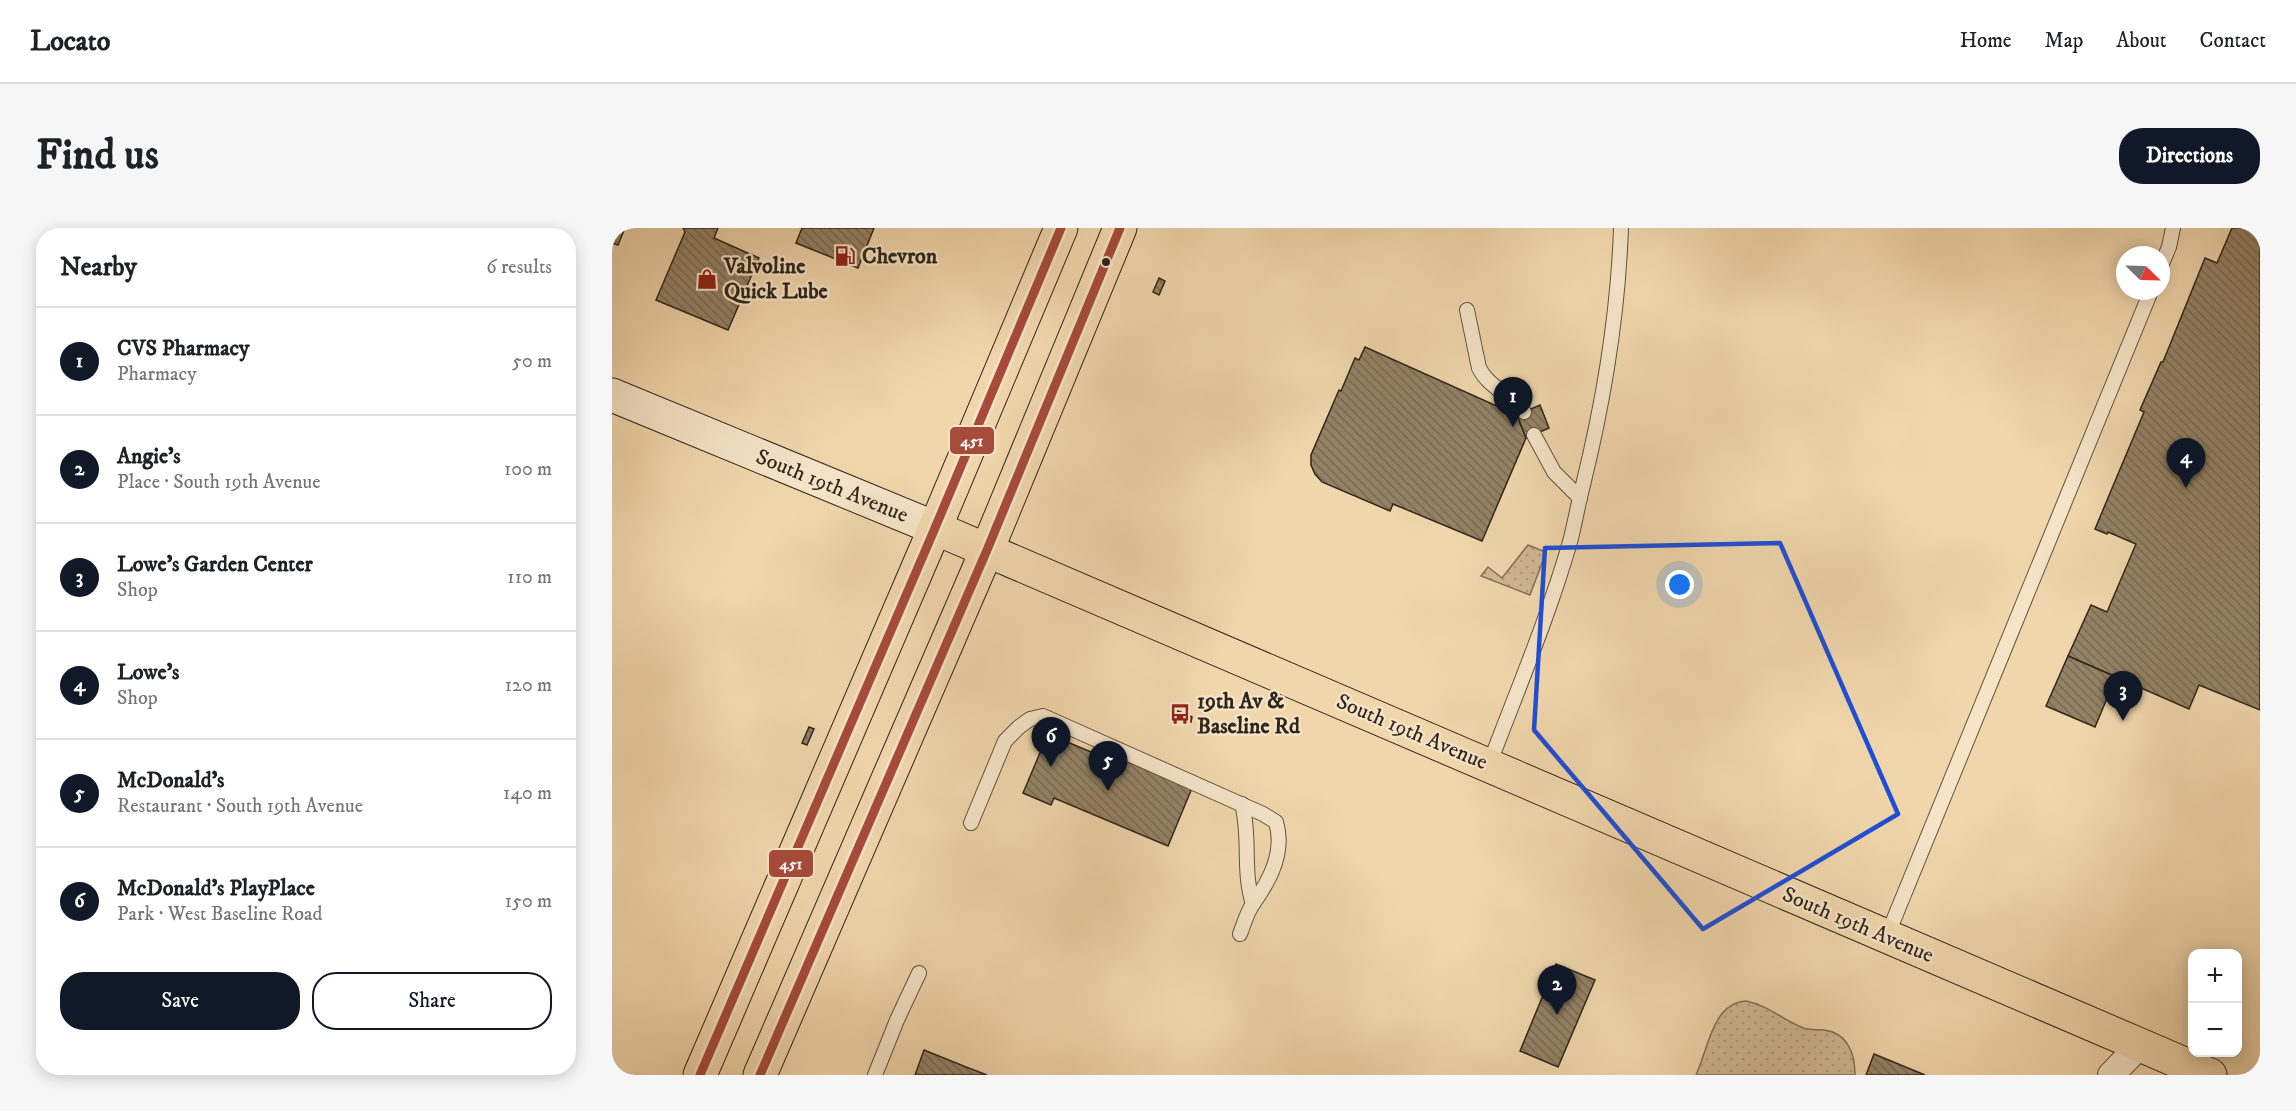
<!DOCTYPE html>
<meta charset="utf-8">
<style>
:root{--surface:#fff;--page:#f6f6f6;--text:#202124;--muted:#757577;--line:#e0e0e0;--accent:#111827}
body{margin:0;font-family:"IM FELL DW Pica",serif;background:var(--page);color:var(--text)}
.controls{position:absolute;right:18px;bottom:18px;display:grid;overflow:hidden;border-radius:12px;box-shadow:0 3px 15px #0003}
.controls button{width:54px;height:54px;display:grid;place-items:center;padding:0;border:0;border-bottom:2px solid var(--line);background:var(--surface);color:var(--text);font:30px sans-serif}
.compass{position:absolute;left:1504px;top:18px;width:54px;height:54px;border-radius:50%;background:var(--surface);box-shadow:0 3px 15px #0003;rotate:113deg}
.you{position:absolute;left:1068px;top:357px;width:21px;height:21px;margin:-15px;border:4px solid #fff;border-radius:50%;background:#1a73e8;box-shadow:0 0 0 9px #1a73e833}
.badge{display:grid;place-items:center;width:39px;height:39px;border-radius:50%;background:var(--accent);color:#fff;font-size:20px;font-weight:700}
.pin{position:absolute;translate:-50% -50px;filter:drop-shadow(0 2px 3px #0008)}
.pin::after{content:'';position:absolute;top:32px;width:21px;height:18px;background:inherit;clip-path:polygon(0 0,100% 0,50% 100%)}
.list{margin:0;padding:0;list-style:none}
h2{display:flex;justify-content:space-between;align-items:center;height:78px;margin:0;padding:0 24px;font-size:26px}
h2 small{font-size:20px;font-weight:400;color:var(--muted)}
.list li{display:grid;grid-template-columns:39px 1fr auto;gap:18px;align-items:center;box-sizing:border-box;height:108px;padding:0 24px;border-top:2px solid var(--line)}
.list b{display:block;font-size:22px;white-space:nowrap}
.list p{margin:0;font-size:20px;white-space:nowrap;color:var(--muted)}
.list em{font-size:20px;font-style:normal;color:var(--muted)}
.actions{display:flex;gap:12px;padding:18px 24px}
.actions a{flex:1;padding:14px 0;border:2px solid var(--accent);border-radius:24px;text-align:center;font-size:21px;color:var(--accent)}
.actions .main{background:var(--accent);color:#fff}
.map{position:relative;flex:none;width:1648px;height:847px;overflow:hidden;border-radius:24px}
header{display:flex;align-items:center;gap:36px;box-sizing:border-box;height:84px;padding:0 30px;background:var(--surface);border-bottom:2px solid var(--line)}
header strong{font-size:28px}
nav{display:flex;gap:33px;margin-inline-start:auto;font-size:21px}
.intro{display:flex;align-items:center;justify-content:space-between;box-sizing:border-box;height:144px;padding:0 36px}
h1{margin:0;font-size:42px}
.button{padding:15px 27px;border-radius:24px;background:var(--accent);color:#fff;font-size:21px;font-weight:700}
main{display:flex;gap:36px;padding:0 36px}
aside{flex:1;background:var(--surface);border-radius:24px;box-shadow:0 3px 15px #0003}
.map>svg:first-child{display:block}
.grass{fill:url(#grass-dots);stroke:#806f57;stroke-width:1.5}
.building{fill:url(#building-back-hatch);stroke:#2f261b;stroke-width:1.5}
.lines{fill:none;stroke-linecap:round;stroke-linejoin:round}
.service-casing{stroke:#60523f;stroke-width:16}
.minor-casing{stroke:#60523f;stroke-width:28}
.secondary-casing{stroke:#2f261b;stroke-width:35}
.primary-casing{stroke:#2f261b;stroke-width:35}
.service{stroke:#f6e4c9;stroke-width:14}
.minor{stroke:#f6e4c9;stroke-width:26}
.secondary{stroke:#f6e4c9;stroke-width:33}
.primary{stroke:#f1d6ac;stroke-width:33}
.bus-1-casing{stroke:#f6e4c9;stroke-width:14}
.bus-1{stroke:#a74b3a;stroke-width:9}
.marked{fill:none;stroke:#1d4ed8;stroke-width:4.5;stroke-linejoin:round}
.bus-dot{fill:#2f261b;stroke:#f6e4c9;stroke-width:2}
.labels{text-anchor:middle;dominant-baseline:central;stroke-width:4.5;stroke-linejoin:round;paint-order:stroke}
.poi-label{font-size:22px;font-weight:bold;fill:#2f261b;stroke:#f6e4c9;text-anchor:start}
.street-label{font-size:22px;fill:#2f261b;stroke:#f6e4c9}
.line-badge{stroke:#f6e4c9;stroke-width:2}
.badge-label{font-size:16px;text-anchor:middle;font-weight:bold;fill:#fff}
</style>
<header>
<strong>Locato</strong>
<nav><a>Home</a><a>Map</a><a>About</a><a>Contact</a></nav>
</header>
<div class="intro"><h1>Find us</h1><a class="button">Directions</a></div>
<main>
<aside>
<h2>Nearby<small>6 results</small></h2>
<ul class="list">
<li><span class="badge">1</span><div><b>CVS Pharmacy</b><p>Pharmacy</p></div><em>50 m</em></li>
<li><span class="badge">2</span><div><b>Angie's</b><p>Place · South 19th Avenue</p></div><em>100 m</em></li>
<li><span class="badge">3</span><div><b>Lowe's Garden Center</b><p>Shop</p></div><em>110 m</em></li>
<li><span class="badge">4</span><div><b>Lowe's</b><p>Shop</p></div><em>120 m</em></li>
<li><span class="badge">5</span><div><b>McDonald's</b><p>Restaurant · South 19th Avenue</p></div><em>140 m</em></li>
<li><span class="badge">6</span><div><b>McDonald's PlayPlace</b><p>Park · West Baseline Road</p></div><em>150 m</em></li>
</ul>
<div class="actions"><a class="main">Save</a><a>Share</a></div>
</aside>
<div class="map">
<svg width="1648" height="847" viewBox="0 0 1648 847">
<defs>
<pattern id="grass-dots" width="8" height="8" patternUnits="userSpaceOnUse" patternTransform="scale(1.5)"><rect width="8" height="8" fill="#d0b893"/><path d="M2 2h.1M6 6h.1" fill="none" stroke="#b39e7e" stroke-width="1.8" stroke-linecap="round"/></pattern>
<pattern id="building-back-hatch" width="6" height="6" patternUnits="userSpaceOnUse" patternTransform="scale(1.5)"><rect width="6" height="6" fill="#948266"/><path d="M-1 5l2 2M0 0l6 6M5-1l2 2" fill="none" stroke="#796a53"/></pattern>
</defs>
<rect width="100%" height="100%" fill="#f1d6ac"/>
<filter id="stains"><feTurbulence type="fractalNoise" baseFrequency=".00333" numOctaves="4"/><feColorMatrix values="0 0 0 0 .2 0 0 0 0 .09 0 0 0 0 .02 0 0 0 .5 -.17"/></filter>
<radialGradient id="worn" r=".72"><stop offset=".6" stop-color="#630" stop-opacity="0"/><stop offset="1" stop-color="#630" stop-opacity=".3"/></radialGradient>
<g class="grass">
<path d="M916 317 931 323 933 327 918 367 869 348 876 339 890 350Z"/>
<path d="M1134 773C1155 777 1170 791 1189 799 1197 803 1204 801 1212 802 1236 805 1243 826 1243 847H1084C1096 822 1100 775 1134 773Z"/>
</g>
<g class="building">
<path d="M0 0H13L6 17 0 15Z"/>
<path d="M71 0H106L102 10 147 30 116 102 44 72 73 4Z"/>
<path d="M190 0H262L246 40 184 15Z"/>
<path d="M1620 0H1648V482L1587 457 1577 481 1456 428 1479 377 1495 384 1524 316 1496 304 1495 306 1483 301 1532 184 1528 182 1549 134H1551L1593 30 1605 35Z"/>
<path d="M547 50 553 53 547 67 541 64Z"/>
<path d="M753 119 905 187 914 210 870 313 781 276 778 283 710 254 703 246 699 237V227L727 162 729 163 743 130 747 132Z"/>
<path d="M928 177 937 200 914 210 905 187Z"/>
<path d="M1456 428 1504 449 1483 499 1434 478Z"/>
<path d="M566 483 580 489 579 494 564 488Z"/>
<path d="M197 499 202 501 195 517 190 515Z"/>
<path d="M436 506 503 534 505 529 580 560 556 618 442 570 439 577 411 565Z"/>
<path d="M944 736 983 752 946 839 908 823Z"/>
<path d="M312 822 354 839 375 847H303Z"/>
<path d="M1262 826 1313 847H1254Z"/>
</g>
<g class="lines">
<g class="service-casing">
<g id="service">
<path d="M1549 38 1557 19 1561 0"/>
<path d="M855 82 867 140C877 160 899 166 912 184"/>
<path d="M922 207 942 244 968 270"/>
<path d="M877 537C905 463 936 390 958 314 963 295 966 276 971 257 992 172 1006 87 1009 0"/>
<path d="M630 576C639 610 630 642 641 676"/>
<path d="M359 595 393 513 407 499 418 491 431 488 651 586 664 594C673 624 658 652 641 676 635 684 632 696 628 706"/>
<path d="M1275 708 1539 63"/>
<path d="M263 847 285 792 307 745"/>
</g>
</g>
<g class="minor-casing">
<path id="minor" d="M1499 847 1528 817"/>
</g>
<g class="secondary-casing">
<path id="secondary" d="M0 167 323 300"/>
</g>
<g class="primary-casing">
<g id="primary">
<path d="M323 300 1598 847"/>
<path d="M88 847 323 300 449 0"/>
<path d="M148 847 375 322 508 0"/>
</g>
</g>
<use href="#service" class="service"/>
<use href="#minor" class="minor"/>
<use href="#secondary" class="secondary"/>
<use href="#primary" class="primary"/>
<g class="bus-1-casing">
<g id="bus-1">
<path d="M88 847 323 300 449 0"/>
<path d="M148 847 375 322 508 0"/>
</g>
</g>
<use href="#bus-1" class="bus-1"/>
</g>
<path class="marked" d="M1168 315 1286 586 1091 701 922 502 933 320Z"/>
<defs>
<g id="fuel-bare" transform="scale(1.62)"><path d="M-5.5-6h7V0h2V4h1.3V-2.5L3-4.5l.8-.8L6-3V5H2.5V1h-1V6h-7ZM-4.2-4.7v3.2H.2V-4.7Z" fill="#8f2418" stroke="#f6e4c9" stroke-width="2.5" paint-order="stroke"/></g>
<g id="shop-bare" transform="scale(1.62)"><path d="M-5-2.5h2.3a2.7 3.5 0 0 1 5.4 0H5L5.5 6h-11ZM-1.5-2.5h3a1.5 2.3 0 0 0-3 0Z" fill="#8f2418" stroke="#f6e4c9" stroke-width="2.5" paint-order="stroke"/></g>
<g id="bus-bare" transform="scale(1.62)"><path d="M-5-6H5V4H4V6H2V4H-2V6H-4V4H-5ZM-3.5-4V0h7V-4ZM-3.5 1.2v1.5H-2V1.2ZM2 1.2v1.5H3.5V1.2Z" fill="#8f2418" stroke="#f6e4c9" stroke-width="2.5" paint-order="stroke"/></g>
</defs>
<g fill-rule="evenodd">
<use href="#fuel-bare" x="233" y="28"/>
<use href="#shop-bare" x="95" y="51"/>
<use href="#bus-bare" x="568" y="486"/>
</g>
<circle class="bus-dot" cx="494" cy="34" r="5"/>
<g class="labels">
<g class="poi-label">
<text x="250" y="28">Chevron</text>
<text x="112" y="38">Valvoline<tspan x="112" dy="25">Quick Lube</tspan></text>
<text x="585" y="473">19th Av &amp;<tspan x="585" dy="25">Baseline Rd</tspan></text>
</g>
<g class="street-label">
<text transform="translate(220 258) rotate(22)">South 19th Avenue</text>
<text transform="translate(800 504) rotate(23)">South 19th Avenue</text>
<text transform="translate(1246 697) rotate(23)">South 19th Avenue</text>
</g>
</g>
<g class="line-badge">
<rect x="337" y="198" width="46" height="29" rx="6" fill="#a74b3a"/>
<rect x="156" y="621" width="46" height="29" rx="6" fill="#a74b3a"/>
</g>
<g class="badge-label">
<text x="360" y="218">451</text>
<text x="179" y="641">451</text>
</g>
<rect width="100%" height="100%" filter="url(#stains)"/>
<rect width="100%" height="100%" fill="url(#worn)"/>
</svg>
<div class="controls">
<button>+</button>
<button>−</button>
</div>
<svg class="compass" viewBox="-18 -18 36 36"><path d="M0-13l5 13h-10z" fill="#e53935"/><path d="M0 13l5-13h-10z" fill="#757577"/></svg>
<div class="you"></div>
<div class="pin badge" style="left:901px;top:199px">1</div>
<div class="pin badge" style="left:945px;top:787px">2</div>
<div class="pin badge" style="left:1511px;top:493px">3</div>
<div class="pin badge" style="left:1574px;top:260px">4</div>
<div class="pin badge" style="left:496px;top:563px">5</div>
<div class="pin badge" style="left:439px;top:539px">6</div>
</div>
</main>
